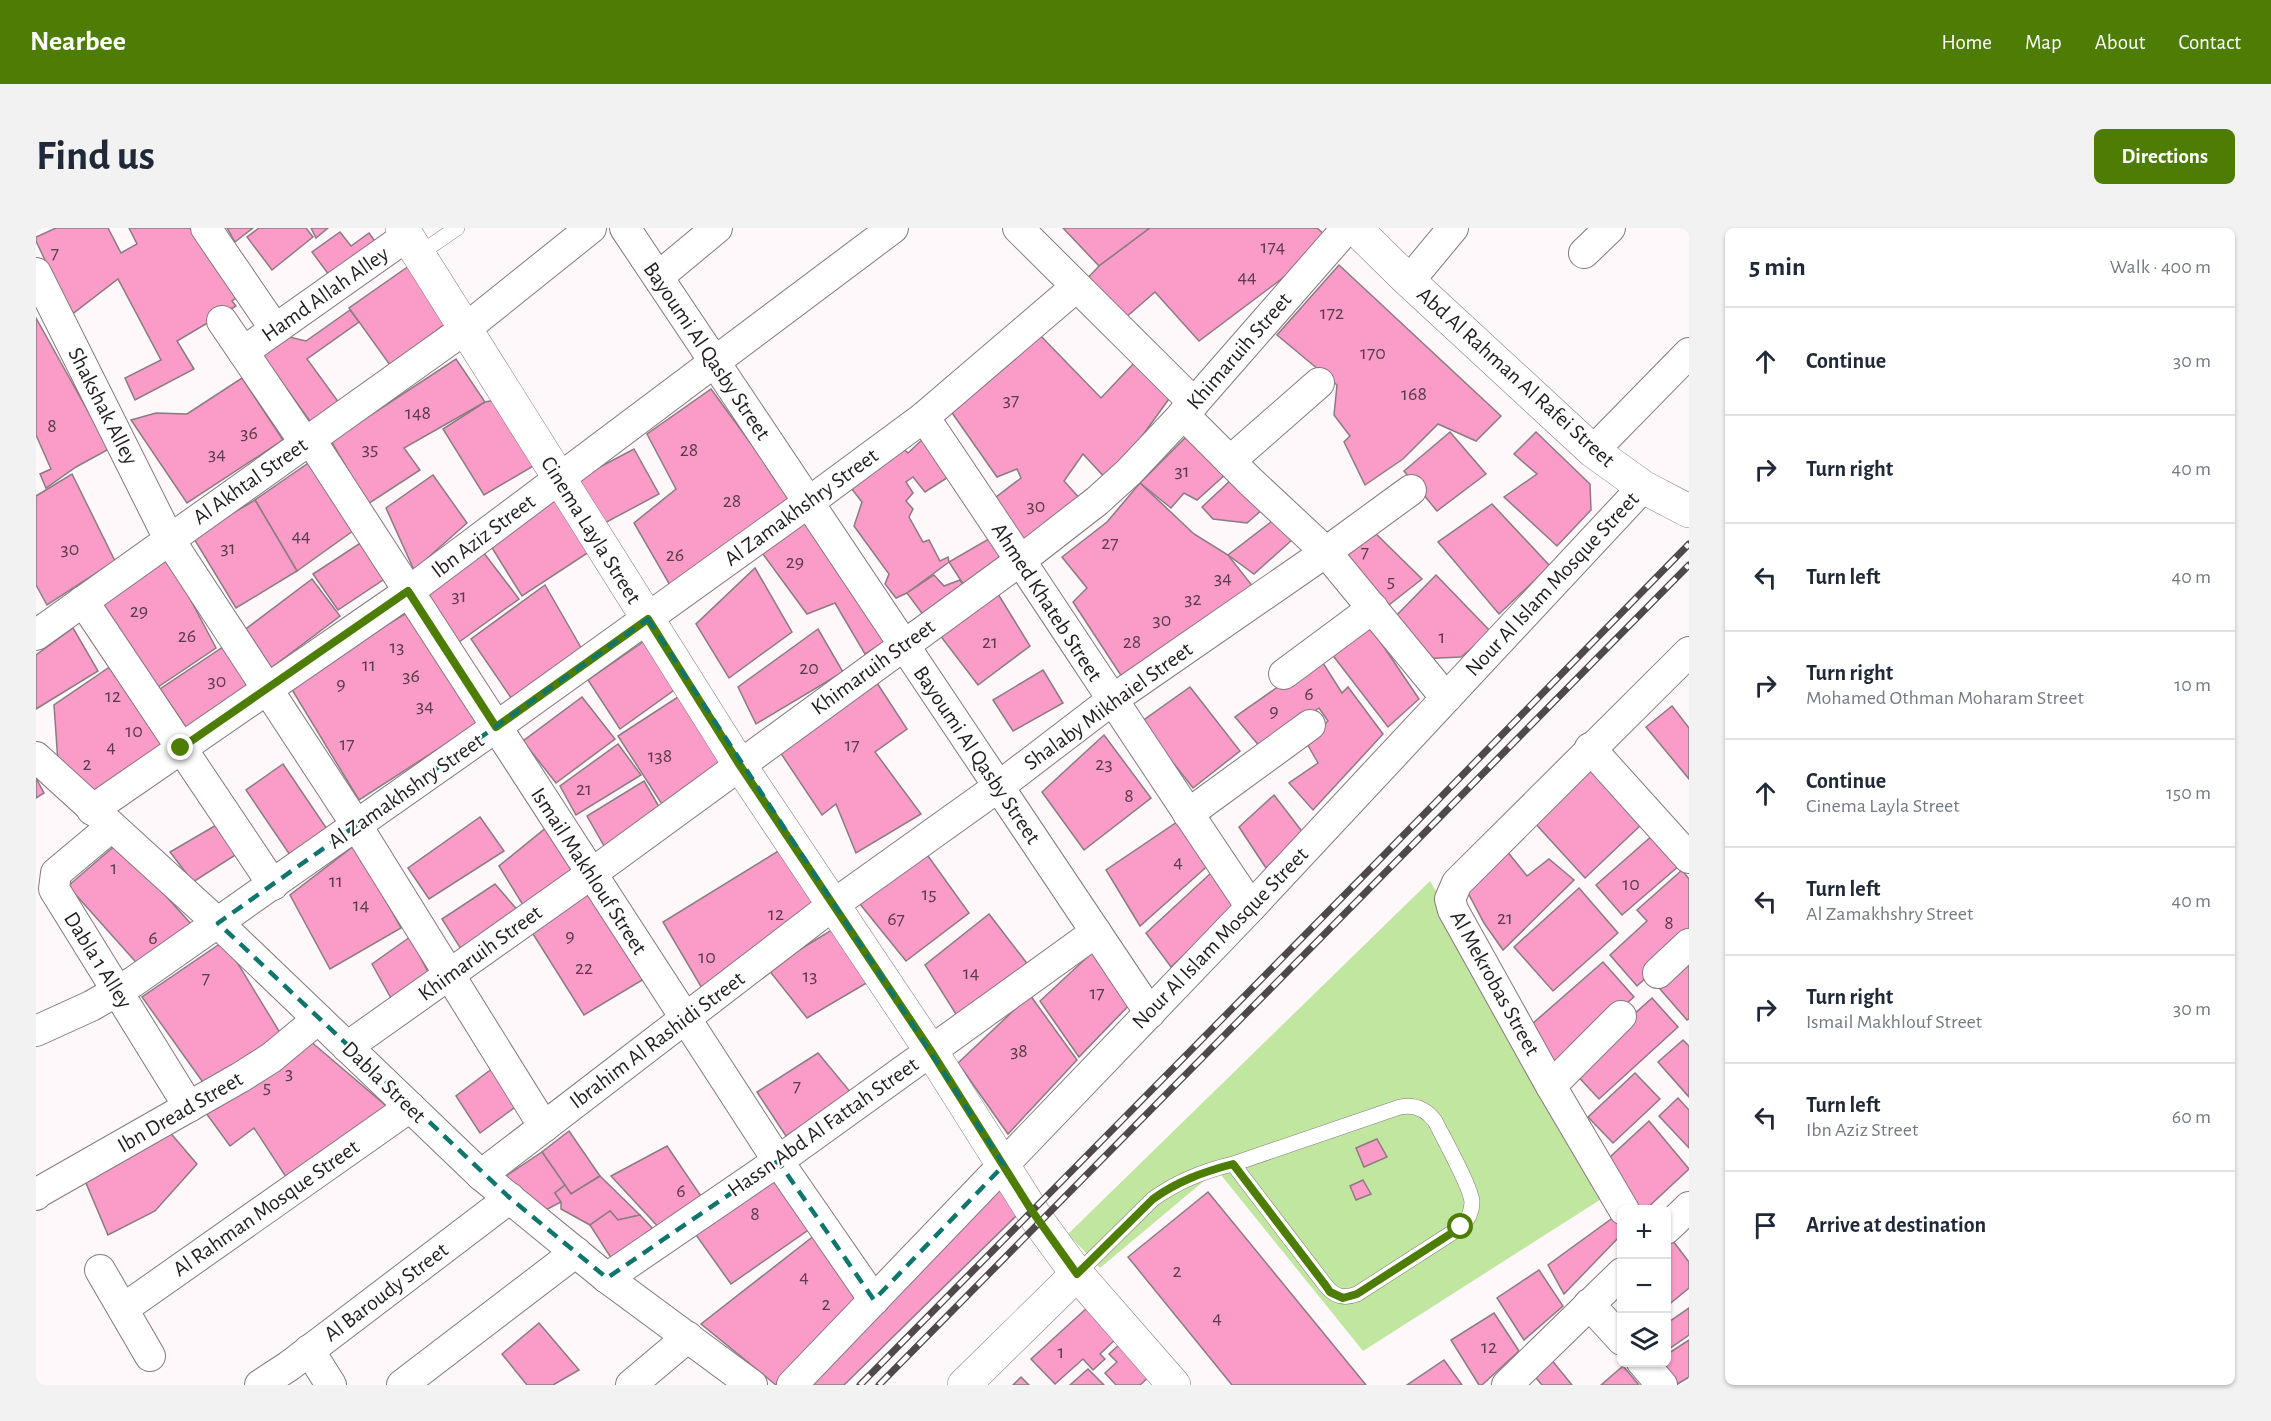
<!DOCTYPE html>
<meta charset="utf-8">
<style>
:root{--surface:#fff;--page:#f2f2f3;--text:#1f2937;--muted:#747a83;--line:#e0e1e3;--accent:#4e7d06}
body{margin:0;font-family:"Alegreya Sans",sans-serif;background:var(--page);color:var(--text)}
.controls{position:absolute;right:18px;bottom:18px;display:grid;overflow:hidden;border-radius:9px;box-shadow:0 2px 4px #0004}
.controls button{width:54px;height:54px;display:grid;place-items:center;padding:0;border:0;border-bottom:2px solid var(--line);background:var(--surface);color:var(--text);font:30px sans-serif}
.stop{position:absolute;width:18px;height:18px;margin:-14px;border:4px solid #4e7d06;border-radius:50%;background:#fff}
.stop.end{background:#4e7d06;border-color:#fff;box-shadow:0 2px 6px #0008}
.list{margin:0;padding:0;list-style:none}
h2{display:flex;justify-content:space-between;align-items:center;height:78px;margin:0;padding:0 24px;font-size:26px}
h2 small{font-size:20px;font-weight:400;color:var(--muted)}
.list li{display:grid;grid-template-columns:39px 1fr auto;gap:18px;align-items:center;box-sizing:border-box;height:108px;padding:0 24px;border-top:2px solid var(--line)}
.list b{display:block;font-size:22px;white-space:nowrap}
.list p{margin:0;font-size:20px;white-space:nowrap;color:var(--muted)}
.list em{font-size:20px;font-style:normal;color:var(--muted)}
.icon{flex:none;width:33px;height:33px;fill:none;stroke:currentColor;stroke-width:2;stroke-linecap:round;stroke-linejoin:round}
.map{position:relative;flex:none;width:1653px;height:1157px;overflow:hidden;border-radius:9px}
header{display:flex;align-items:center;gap:36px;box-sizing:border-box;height:84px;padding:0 30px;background:var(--accent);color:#fff}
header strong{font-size:28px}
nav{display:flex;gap:33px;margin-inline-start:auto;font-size:21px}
.intro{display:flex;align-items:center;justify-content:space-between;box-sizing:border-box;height:144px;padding:0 36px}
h1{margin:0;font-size:42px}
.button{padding:15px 27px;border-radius:9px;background:var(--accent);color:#fff;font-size:21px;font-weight:700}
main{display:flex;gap:36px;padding:0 36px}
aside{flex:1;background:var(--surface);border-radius:9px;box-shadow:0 2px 4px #0004}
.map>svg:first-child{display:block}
.green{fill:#c0e69f}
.building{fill:#fb9bc7;stroke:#8a7c81;stroke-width:1.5}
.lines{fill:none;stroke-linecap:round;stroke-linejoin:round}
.lane-casing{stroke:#86787e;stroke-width:16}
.street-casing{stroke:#86787e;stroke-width:32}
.secondary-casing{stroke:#86787e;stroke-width:34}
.lane{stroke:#fff;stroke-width:15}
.street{stroke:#fff;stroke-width:30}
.secondary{stroke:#fff;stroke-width:33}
.rail-casing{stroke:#4f494b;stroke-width:7}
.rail{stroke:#fff;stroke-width:4.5;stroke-dasharray:14;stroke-linecap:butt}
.route{stroke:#4e7d06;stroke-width:8}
.marked{fill:none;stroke:#0f766e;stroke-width:4.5;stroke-dasharray:12 8;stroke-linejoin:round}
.labels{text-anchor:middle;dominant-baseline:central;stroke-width:4.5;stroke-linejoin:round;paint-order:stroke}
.number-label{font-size:20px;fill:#583c49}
.street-label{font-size:22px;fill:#221d1f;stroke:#fff}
</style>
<header>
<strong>Nearbee</strong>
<nav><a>Home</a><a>Map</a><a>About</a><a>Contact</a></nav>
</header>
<div class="intro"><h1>Find us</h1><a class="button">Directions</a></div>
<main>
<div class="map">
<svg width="1653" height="1157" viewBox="0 0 1653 1157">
<rect width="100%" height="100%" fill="#fef8fa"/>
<path class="green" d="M1394 653 1578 963 1327 1123 1181 942 1064 1040 1032 1006Z"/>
<g class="building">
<path d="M20 0H72L85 25 101 16 93 0H160L205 67 196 73 200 78 141 113 158 141 99 172 89 150 125 132 82 51 35 87 0 13V9Z"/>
<path d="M191 0H217L199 14Z"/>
<path d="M223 0H270L277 9 236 42 211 9Z"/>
<path d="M275 0H292L280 10Z"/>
<path d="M1027 0H1114L1063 38Z"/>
<path d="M1114 0H1281L1296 13 1163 113 1119 64 1088 91 1047 55 1063 38Z"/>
<path d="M304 4 315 18 333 5 346 23 299 55 276 24Z"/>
<path d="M380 33 413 93 354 137 313 80Z"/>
<path d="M1303 37 1465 188 1440 213 1402 196 1367 231 1329 257 1308 214 1314 208 1298 187 1301 157 1241 107Z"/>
<path d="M314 82 323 94 271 131 309 183 281 203 225 125 245 107 270 113Z"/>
<path d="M0 90 73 221 40 239 10 260 4 246 15 241 0 207Z"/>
<path d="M999 102 1065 170 1099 134 1135 168 1073 254 1047 226 1028 253 1046 273 987 322 955 273 985 250 981 241 961 249 912 179Z"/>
<path d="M420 131 449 174 368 220 384 242 332 276 295 213Z"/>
<path d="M206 150 247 212 151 275 95 192 120 185 151 186Z"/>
<path d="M675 161 759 276 635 359 598 295 640 261 611 206Z"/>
<path d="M459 172 499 237 448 267 407 201 449 174Z"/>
<path d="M1414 204 1450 246 1401 283 1368 243Z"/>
<path d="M1500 204 1554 256 1555 282 1521 318 1468 269 1501 246 1478 226Z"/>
<path d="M889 209 917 246 889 264 877 249 870 254 877 265 870 273 877 281 873 289 887 314 893 312 904 333 912 329 913 334 871 365 860 370 849 356 853 346 818 298 826 274 812 256 862 216 872 225Z"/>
<path d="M1150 209 1191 245 1161 272 1148 265 1135 280 1104 255Z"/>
<path d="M598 221 623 266 565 297 541 251Z"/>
<path d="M281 229 321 300 261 343 219 272Z"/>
<path d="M36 246 79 333 11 377 0 357V268Z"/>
<path d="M397 247 431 295 378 342 350 280Z"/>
<path d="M1196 251 1228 280 1211 295 1177 291 1166 279Z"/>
<path d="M1104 255 1158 306 1192 327 1218 360 1088 452 1037 374 1051 360 1026 329 1071 294Z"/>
<path d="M517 263 559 320 486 368 453 315Z"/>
<path d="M219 272 261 343 200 380 157 309Z"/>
<path d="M1456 276 1514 338 1463 386 1402 314Z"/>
<path d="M771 287 854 411 829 426 799 375 771 386 721 318Z"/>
<path d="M1240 290 1257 311 1218 346 1192 327Z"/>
<path d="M1335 301 1386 351 1344 384 1297 330Z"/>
<path d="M963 305 975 332 931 362 913 334Z"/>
<path d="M329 312 353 348 302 382 277 346Z"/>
<path d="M441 316 483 371 423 414 386 363Z"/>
<path d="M131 327 180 420 122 459 67 376Z"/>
<path d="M719 340 756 404 693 450 660 396Z"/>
<path d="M898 347 908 358 924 352 931 362 888 388 871 365Z"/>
<path d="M1400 347 1455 404 1425 429 1381 431 1354 394Z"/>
<path d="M276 351 304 388 231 443 203 406Z"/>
<path d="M509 357 547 423 482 480 435 411Z"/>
<path d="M962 366 994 418 942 457 903 406Z"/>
<path d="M381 379 450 490 323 572 252 455Z"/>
<path d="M1329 391 1383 471 1352 499 1295 425Z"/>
<path d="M37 400 62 443 0 481V427Z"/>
<path d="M782 401 807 444 720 496 702 459Z"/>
<path d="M607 414 641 460 584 501 552 452Z"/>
<path d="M187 419 221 463 156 508 124 461Z"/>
<path d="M1280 432 1287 435 1306 465 1312 459 1347 506 1277 582 1253 555 1282 535 1270 514 1292 493 1283 480 1225 520 1199 489Z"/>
<path d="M78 436 137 518 54 568 22 535 18 477Z"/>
<path d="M1007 442 1027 475 977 503 957 472Z"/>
<path d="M841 455 871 501 839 524 885 586 820 625 800 576 786 587 742 521Z"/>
<path d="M1154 459 1204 523 1157 560 1105 494Z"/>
<path d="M648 465 696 529 631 584 582 508Z"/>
<path d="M546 469 579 511 520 555 487 513Z"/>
<path d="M1636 478 1653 500V551L1610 499Z"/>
<path d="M1068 507 1115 570 1048 622 1006 564Z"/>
<path d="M582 516 605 547 540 587 524 558Z"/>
<path d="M247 536 293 604 256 630 210 562Z"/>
<path d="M1555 538 1607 595 1549 650 1497 593Z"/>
<path d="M0 550 8 565 0 570Z"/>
<path d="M608 553 629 589 571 623 551 588Z"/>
<path d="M1238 567 1268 606 1230 640 1203 599Z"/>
<path d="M444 589 468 623 393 671 372 640Z"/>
<path d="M1141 594 1176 634 1104 698 1070 642Z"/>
<path d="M182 596 204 624 157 654 134 624Z"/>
<path d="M511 599 536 641 487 677 463 638Z"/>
<path d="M1617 607 1644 637 1586 687 1560 657Z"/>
<path d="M82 615 156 697 106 741 32 658Z"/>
<path d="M319 617 365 700 294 741 254 667Z"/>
<path d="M752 617 792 674 667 762 627 694Z"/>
<path d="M1466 617 1491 648 1513 631 1538 652 1467 722 1448 695 1429 659Z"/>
<path d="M887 621 933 685 870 733 824 676Z"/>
<path d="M1646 642 1653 651V710L1601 758 1574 727 1611 693 1601 682Z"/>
<path d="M1176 644 1201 678 1135 739 1110 705Z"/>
<path d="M459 656 484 685 430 729 406 691Z"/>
<path d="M551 660 608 751 548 787 492 698Z"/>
<path d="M1543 660 1582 705 1517 763 1478 719Z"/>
<path d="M953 686 993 738 925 794 889 737Z"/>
<path d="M799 700 834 753 771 790 732 741Z"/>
<path d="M374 709 394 748 355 770 336 736Z"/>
<path d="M188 713 246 808 171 860 106 769Z"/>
<path d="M1061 720 1099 771 1043 829 1004 773Z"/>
<path d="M1567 734 1598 769 1519 838 1488 803Z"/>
<path d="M1653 735V791L1651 792 1624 761Z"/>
<path d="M994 767 1041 832 972 906 922 835Z"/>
<path d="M1616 770 1642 799 1563 871 1536 842Z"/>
<path d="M273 812 355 882 254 955 218 900 194 918 167 881Z"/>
<path d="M1647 812 1653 818V869L1622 834Z"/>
<path d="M782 825 816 866 750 908 721 864Z"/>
<path d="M457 840 482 877 444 905 420 868Z"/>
<path d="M1599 845 1624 871 1577 915 1552 889Z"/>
<path d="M1642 870 1653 882V920L1623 888Z"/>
<path d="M1613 893 1653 941 1609 982H1605L1573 930Z"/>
<path d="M131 901 161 936 119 983 72 1007 47 948Z"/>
<path d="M533 903 564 948 535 966 506 924Z"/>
<path d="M1341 911 1351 929 1328 939 1320 920Z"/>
<path d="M631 918 667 971 627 1004 575 948Z"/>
<path d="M506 924 529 957 519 965 525 974 504 985 464 952Z"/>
<path d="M564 948 604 987 582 992 574 983 554 997 525 981V974L519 965 529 957 535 966Z"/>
<path d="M743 949 778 998 695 1056 660 1007Z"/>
<path d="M1327 952 1335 966 1320 972 1314 958Z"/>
<path d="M961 955 980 988 808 1157H773Z"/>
<path d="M1172 964 1330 1157H1196L1092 1029Z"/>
<path d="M574 983 582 992 604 987 619 1003 577 1033 554 997Z"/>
<path d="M1582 986 1586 992V1006L1528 1066 1512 1037Z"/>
<path d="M779 1007 826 1072 748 1157H740L665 1096Z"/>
<path d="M1637 1013 1653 1034V1060L1630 1079V1019Z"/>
<path d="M1503 1042 1527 1078 1488 1112 1461 1070Z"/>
<path d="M1052 1079 1081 1110 1064 1126 1069 1131 1057 1142 1047 1131 1019 1156 995 1131Z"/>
<path d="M1653 1080V1107L1630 1123V1096Z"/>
<path d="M1458 1085 1483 1123 1446 1157H1443L1415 1112Z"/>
<path d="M503 1095 543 1142 517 1157H491L466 1126Z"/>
<path d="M1653 1112V1149L1640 1157 1624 1134H1630V1127Z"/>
<path d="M1086 1114 1116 1146 1104 1157H1080L1069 1145 1081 1134 1073 1126Z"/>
<path d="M1514 1130 1536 1157H1506L1496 1145Z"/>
<path d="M1408 1132 1426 1157H1371Z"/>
<path d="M1587 1138 1603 1157H1565Z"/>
<path d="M1052 1141 1068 1157H1034Z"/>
<path d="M985 1149 993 1157H977Z"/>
</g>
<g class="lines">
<g class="lane-casing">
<g id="lane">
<path d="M383 26 421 0"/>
<path d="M1041 1046 1117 971C1142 953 1167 943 1197 936L1290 1058C1299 1069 1308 1071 1321 1066L1425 999C1432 992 1436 984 1436 974 1435 959 1407 909 1399 893 1390 881 1379 876 1364 879L1197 936"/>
</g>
</g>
<g class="street-casing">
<g id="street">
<path d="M170 0 239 101"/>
<path d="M589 0 1114 785"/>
<path d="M982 0 1158 175"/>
<path d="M1548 25 1574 0"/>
<path d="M0 45 133 311 321 598 508 899"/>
<path d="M622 49 681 0"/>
<path d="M1373 53 1417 0"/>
<path d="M186 93 269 215"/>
<path d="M207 124 371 8"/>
<path d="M1147 186 1215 254 1290 324 1410 470"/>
<path d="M888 189C998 351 1105 516 1215 679"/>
<path d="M274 211 742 933 838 1072"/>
<path d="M1557 223 1653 125"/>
<path d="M1194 233 1283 155"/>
<path d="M47 373 237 657"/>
<path d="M0 407 429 101 555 0"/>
<path d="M1248 446 1337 380"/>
<path d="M1554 520 1653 630"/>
<path d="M0 529 182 695 445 947 571 1050 716 1157"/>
<path d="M56 582 372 364 857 0"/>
<path d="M1152 586 1274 497"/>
<path d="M75 599 20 645 18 661 153 879"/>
<path d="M1622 745 1653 716"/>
<path d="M0 803 55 778 97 754 460 499 773 274 888 189 1040 59"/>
<path d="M311 819 555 646 985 332 1061 273 1093 244 1158 175 1311 0"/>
<path d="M1515 858 1585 788"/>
<path d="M445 947 797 677 962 559 1076 472 1290 324 1375 262"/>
<path d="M0 967 3 964 205 849 235 830 282 791"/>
<path d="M1588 982 1515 858 1417 682 1414 671 1421 655 1653 424"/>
<path d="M1630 1001 1653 979"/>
<path d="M64 1042 114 1128"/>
<path d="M571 1050 742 933 1060 704"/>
<path d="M1553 1076 1586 1112"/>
<path d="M87 1081 374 879"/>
<path d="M273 1122 295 1157"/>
<path d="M1606 1134 1626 1157"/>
<path d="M224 1157 253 1138 474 970"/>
<path d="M366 1157 540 1024"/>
<path d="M595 1157 652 1109"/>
<path d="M756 1157 1215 679 1607 259"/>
<path d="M1471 1157 1586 1045"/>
</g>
</g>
<g class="secondary-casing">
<g id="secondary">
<path d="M366 0 703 536 895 823 1003 994 1041 1046 1138 1157"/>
<path d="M1319 0 1373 53 1557 223 1607 259 1653 283"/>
<path d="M928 1157 1041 1046"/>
</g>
</g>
<use href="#lane" class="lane"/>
<use href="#street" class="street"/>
<use href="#secondary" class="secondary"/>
<g class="rail-casing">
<g id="rail">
<path d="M824 1157 1350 625 1653 316"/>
<path d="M843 1157 1653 337"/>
</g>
</g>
<use href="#rail" class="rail"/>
</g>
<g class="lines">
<path class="route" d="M145 520 372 363 460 499 612 391 703 536 895 823 996 983 1041 1046 1117 971C1142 953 1167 944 1197 936L1290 1058 1294 1064 1307 1070 1321 1066 1425 999"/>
</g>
<path class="marked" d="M612 391 968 937 838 1072 742 933 571 1050 474 970 182 695Z"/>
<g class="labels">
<g class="number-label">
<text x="1237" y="19">174</text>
<text x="19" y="25">7</text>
<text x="1211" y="49">44</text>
<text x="1296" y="85">172</text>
<text x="1337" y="125">170</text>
<text x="1378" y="166">168</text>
<text x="975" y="172">37</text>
<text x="382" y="185">148</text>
<text x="16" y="198">8</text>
<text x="213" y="205">36</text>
<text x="334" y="221">35</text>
<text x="653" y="222">28</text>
<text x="181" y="226">34</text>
<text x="1146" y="243">31</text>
<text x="696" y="273">28</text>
<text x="1000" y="278">30</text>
<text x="265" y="308">44</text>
<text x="1074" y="315">27</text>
<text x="192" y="320">31</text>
<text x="34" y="321">30</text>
<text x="1329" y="324">7</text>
<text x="639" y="327">26</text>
<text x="759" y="334">29</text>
<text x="1187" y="350">34</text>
<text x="1355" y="353">5</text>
<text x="423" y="368">31</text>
<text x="1157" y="371">32</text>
<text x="103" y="383">29</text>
<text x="1126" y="392">30</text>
<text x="151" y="408">26</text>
<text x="1406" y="409">1</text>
<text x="954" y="414">21</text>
<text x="1096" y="414">28</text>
<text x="361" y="419">13</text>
<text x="333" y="437">11</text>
<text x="773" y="440">20</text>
<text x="375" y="448">36</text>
<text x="181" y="453">30</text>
<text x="305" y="456">9</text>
<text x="1273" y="466">6</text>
<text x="77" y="468">12</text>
<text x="389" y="478">34</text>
<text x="1238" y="483">9</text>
<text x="98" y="503">10</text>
<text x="311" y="516">17</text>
<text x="816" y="517">17</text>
<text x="75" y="519">4</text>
<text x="624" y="528">138</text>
<text x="51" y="536">2</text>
<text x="1068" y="536">23</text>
<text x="548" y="561">21</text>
<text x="1093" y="568">8</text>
<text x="1142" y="634">4</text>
<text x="78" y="640">1</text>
<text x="300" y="653">11</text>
<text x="1595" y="656">10</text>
<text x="893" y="666">15</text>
<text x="325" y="677">14</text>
<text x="740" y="686">12</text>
<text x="1469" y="690">21</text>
<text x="860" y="691">67</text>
<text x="1633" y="695">8</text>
<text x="534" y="708">9</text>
<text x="117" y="710">6</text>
<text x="671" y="729">10</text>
<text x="548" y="740">22</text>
<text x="935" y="745">14</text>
<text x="774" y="748">13</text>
<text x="170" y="750">7</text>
<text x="1061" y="765">17</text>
<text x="983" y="823">38</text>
<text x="253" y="845">3</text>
<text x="761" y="858">7</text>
<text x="231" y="859">5</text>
<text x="645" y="963">6</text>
<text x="719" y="986">8</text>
<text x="1141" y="1043">2</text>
<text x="768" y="1049">4</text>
<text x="790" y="1076">2</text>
<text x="1181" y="1090">4</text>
<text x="1453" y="1119">12</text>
<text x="1025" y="1124">1</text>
</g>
<g class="street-label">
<text transform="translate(289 66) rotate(-35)">Hamd Allah Alley</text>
<text transform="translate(671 123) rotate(56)">Bayoumi Al Qasby Street</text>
<text transform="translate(1203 123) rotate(-49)">Khimaruih Street</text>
<text transform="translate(1480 149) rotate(42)">Abd Al Rahman Al Rafei Street</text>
<text transform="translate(67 178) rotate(63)">Shakshak Alley</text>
<text transform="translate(214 253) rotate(-35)">Al Akhtal Street</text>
<text transform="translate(765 279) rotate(-36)">Al Zamakhshry Street</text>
<text transform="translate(555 302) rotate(58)">Cinema Layla Street</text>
<text transform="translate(447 308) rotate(-37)">Ibn Aziz Street</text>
<text transform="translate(1516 356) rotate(-47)">Nour Al Islam Mosque Street</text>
<text transform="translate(1011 374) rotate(57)">Ahmed Khateb Street</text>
<text transform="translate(837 439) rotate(-36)">Khimaruih Street</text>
<text transform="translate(1072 478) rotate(-36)">Shalaby Mikhaiel Street</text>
<text transform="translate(941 527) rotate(56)">Bayoumi Al Qasby Street</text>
<text transform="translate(370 563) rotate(-35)">Al Zamakhshry Street</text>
<text transform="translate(553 643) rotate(57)">Ismail Makhlouf Street</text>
<text transform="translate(1184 710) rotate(-46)">Nour Al Islam Mosque Street</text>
<text transform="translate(444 725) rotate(-36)">Khimaruih Street</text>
<text transform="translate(62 732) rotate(58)">Dabla 1 Alley</text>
<text transform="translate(1459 755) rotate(61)">Al Mekrobas Street</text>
<text transform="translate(621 812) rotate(-37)">Ibrahim Al Rashidi Street</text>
<text transform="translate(348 854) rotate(44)">Dabla Street</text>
<text transform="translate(144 884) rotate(-30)">Ibn Dread Street</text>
<text transform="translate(787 899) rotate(-35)">Hassn Abd Al Fattah Street</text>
<text transform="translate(230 980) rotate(-35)">Al Rahman Mosque Street</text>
<text transform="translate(350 1064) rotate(-37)">Al Baroudy Street</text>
</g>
</g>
</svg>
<div class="controls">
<button>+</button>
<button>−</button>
<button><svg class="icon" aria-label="layers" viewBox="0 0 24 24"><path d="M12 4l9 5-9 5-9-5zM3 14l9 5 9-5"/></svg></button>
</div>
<div class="stop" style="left:1425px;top:999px"></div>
<div class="stop end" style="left:145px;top:520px"></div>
</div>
<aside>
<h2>5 min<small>Walk · 400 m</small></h2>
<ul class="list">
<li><svg class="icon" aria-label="ahead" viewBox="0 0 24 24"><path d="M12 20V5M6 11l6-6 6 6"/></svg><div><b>Continue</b></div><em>30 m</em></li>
<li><svg class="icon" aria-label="right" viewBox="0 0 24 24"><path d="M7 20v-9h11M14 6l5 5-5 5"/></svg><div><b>Turn right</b></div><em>40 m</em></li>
<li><svg class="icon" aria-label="left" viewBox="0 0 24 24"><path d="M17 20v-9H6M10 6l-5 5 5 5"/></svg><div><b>Turn left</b></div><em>40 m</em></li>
<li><svg class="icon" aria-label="right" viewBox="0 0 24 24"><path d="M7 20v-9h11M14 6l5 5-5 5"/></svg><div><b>Turn right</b><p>Mohamed Othman Moharam Street</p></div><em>10 m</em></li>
<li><svg class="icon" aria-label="ahead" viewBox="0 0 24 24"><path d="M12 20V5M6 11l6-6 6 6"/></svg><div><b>Continue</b><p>Cinema Layla Street</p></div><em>150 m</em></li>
<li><svg class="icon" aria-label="left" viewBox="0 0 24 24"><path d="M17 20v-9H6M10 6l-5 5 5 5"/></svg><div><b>Turn left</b><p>Al Zamakhshry Street</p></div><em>40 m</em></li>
<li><svg class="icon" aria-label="right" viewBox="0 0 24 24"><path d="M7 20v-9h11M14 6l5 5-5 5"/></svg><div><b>Turn right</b><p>Ismail Makhlouf Street</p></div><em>30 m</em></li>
<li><svg class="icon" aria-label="left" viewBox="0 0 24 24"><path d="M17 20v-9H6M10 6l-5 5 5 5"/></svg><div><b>Turn left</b><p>Ibn Aziz Street</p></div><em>60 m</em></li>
<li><svg class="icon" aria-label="arrive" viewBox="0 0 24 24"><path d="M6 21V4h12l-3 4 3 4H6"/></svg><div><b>Arrive at destination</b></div></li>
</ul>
</aside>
</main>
